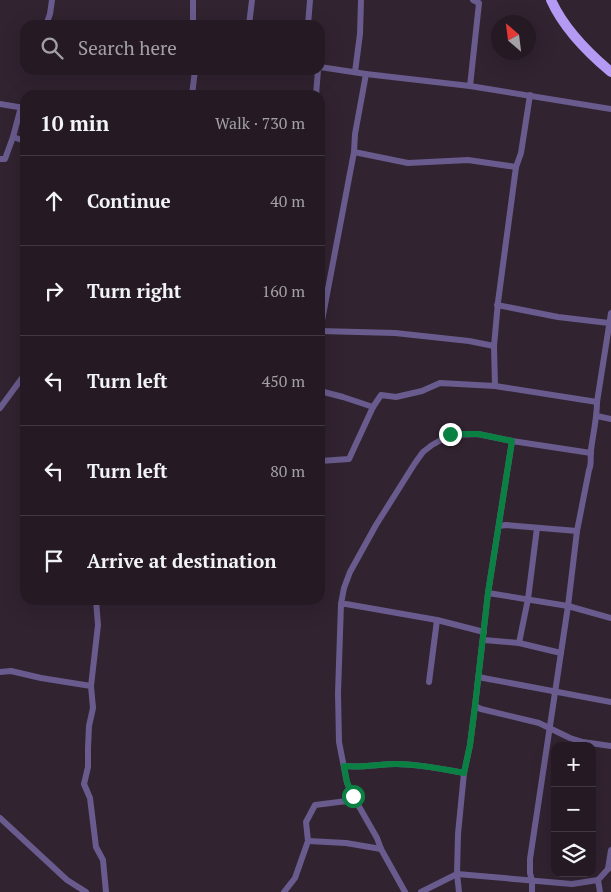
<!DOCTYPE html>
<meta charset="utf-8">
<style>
:root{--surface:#251a24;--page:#2d232c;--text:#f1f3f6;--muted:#a3a1a6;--line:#423841}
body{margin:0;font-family:"PT Serif",serif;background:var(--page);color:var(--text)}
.controls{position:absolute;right:15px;bottom:15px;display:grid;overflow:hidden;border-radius:10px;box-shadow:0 5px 20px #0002}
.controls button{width:45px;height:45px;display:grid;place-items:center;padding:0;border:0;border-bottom:1px solid var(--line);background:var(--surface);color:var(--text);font:25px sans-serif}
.compass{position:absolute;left:491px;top:15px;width:45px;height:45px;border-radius:50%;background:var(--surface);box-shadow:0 5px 20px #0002;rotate:332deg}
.stop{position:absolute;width:15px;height:15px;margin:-11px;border:4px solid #0b8043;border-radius:50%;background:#fff}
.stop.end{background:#0b8043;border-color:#fff;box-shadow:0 1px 5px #0008}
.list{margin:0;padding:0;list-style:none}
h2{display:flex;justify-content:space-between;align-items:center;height:65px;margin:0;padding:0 20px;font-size:21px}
h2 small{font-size:16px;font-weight:400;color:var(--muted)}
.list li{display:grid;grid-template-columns:32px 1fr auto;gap:15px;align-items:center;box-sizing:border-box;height:90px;padding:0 20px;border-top:1px solid var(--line)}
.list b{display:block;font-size:19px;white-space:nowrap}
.list em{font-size:16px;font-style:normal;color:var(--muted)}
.icon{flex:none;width:28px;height:28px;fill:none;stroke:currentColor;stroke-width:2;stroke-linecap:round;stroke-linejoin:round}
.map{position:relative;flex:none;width:611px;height:892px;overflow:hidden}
.search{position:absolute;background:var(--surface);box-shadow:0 5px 20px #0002;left:20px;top:20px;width:305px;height:55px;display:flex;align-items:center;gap:12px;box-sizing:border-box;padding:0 18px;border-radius:15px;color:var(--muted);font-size:19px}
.panel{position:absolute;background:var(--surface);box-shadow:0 5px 20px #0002;left:20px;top:90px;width:305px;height:515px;border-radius:15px}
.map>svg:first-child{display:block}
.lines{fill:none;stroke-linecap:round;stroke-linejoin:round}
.minor{stroke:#695b8d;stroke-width:6}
.trunk{stroke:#b59af3;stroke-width:10}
.route{stroke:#0b8043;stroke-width:6}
</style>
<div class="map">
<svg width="611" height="892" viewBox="0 0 611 892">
<rect width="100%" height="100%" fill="#312330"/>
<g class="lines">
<g class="minor">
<path d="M46 25 50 14 52 0"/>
<path d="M193 25V0"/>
<path d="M249 25 252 0"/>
<path d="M308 25 310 0"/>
<path d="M320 67 366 74 470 86 611 109"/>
<path d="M355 72 360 34 361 0"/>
<path d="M470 86 479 3 473 0"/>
<path d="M192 95 195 70"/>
<path d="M316 95 318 70"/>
<path d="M0 104 24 108"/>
<path d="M13 137 21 107"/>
<path d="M354 152 408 163 468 160 516 167"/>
<path d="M0 159H5L13 137 25 141"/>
<path d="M497 305 558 317 609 323"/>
<path d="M320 331 354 152 355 134 366 74"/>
<path d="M320 331 395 333 469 341 494 346"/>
<path d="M495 386 494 346 498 302 516 167 521 153 530 95"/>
<path d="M320 391 343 397 373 407"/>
<path d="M0 408 25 374"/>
<path d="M597 416 611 419"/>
<path d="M320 461 349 459 373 407 381 395 396 397 422 391 440 383 495 386 597 402"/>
<path d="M499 526 506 525 577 531"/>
<path d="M488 593 568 606 611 618"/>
<path d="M96 600 98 625 91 686 93 708 89 726 88 748V767L84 784 90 798 96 847 103 860 106 892"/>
<path d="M341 604H346L437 620 484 632"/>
<path d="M484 640 519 643 561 653"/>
<path d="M519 643 528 599 537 528"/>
<path d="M0 672 11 671 41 678 91 686"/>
<path d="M478 677 611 702"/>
<path d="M429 682 437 620"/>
<path d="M475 706 481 709 539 723 570 738 583 742 611 746"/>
<path d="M345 766C362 768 379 764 396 764 419 764 442 769 464 773"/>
<path d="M0 818 67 880 86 892"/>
<path d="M308 841 346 843 381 849"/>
<path d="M608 869 611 850"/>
<path d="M598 880 600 892"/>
<path d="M284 892 295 878 308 841 306 822 315 805 355 800"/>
<path d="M405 892 381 849 377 838 353 796 347 783 339 742 338 693 341 604 344 588 350 572 376 525 415 463 423 452 432 445 450 435 478 434 512 441 591 453"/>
<path d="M421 892 457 874 572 884 598 880 608 869 611 867"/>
<path d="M459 892 457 874 458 834 464 773 470 745 475 706 488 593 512 441"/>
<path d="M532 892V881L530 873V859L568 606 577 531 589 470C592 464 590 457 591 450 593 434 597 418 597 402L611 313"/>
</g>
<path class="trunk" d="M551 0C564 29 587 52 611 72"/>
</g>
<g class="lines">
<path class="route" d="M353 796 347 782 344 766C362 768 379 764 396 764 419 764 442 769 464 773L470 745 475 706 488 593 512 441 478 434H450"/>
</g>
</svg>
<div class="controls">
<button>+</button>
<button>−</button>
<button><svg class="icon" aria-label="layers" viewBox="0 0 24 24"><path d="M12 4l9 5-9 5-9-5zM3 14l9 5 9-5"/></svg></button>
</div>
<svg class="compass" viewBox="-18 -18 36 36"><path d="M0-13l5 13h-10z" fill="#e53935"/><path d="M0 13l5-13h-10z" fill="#a3a1a6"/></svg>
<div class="stop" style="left:353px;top:796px"></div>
<div class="stop end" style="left:450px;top:434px"></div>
<div class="search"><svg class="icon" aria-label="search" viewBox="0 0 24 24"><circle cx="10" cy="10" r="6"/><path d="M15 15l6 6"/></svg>Search here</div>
<section class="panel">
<h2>10 min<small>Walk · 730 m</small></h2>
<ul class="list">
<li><svg class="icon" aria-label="ahead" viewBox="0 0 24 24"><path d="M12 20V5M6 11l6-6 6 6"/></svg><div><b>Continue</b></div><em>40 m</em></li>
<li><svg class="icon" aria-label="right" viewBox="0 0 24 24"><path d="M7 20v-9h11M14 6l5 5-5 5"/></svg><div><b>Turn right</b></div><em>160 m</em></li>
<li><svg class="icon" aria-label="left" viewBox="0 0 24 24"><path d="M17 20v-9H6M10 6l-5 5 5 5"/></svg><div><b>Turn left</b></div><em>450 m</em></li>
<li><svg class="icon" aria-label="left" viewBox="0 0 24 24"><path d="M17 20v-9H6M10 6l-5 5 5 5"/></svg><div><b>Turn left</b></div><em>80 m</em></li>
<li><svg class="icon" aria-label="arrive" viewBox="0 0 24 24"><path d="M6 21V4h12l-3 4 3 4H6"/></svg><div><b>Arrive at destination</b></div></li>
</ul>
</section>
</div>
